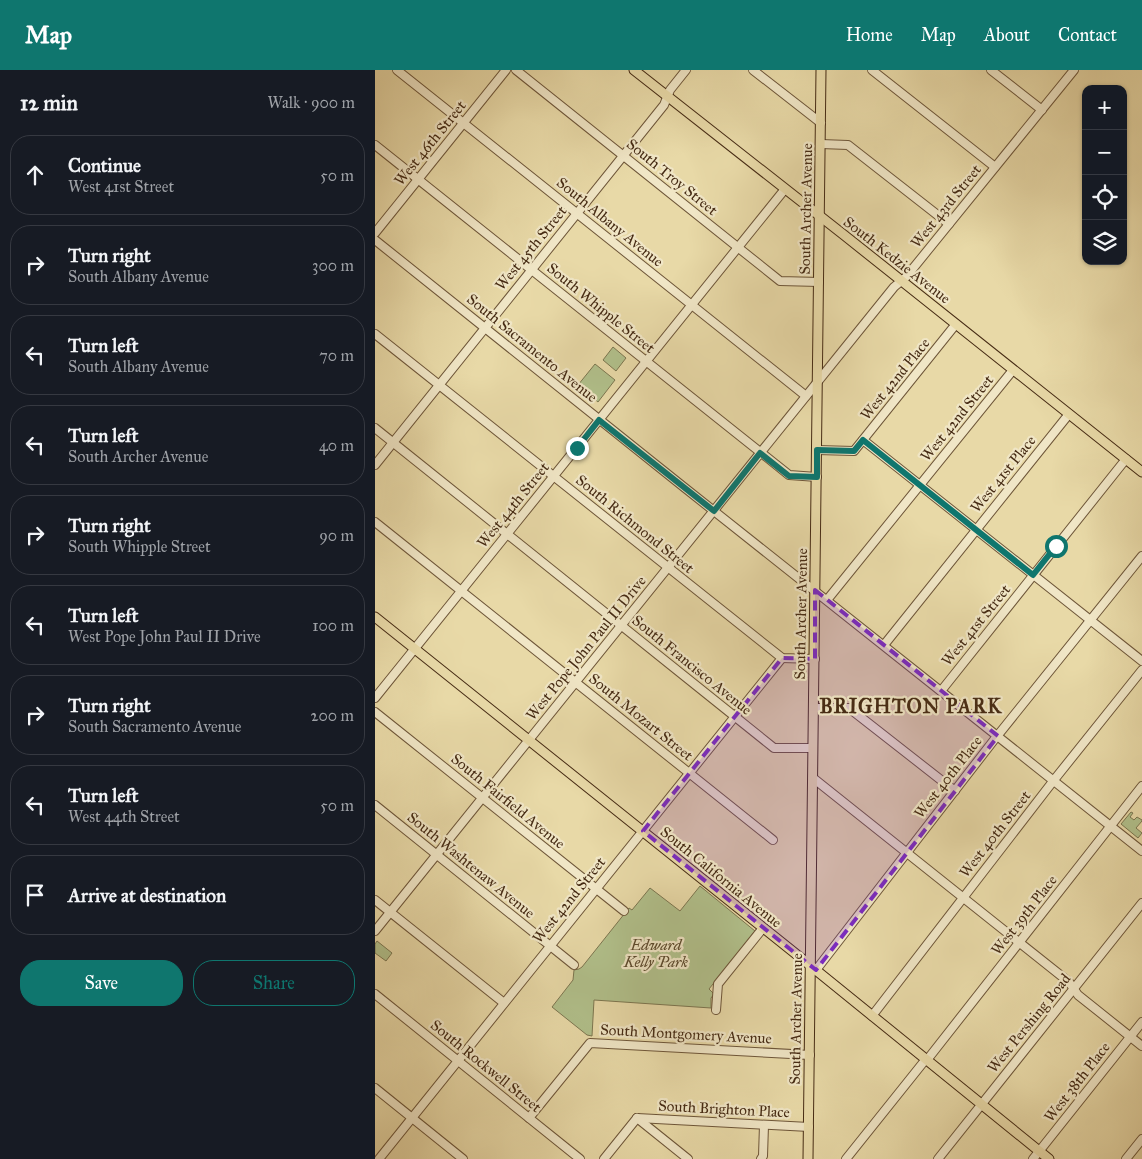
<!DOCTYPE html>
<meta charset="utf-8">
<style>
:root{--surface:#171b24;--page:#20242c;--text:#f1f3f6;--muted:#9ea1a6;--line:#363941;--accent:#0f766e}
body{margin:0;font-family:"IM FELL Great Primer",serif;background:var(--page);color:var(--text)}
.controls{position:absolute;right:15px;top:15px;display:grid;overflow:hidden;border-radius:10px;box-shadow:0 1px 4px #0004}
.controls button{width:45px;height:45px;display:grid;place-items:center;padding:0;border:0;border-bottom:1px solid var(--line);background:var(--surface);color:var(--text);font:25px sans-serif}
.stop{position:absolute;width:15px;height:15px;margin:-11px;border:4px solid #0f766e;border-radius:50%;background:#fff}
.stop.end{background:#0f766e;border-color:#fff;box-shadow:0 1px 5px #0008}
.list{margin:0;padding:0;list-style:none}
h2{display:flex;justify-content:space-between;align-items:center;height:65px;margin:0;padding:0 20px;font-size:21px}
h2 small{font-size:16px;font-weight:400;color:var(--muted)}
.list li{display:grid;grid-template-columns:32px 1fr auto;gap:15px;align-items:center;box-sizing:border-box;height:80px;margin:0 10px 10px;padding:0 10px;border:1px solid var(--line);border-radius:20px}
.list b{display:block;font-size:19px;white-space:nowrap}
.list p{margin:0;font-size:16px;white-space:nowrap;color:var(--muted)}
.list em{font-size:16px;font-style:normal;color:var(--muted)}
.actions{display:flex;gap:10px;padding:15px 20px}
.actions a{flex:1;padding:11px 0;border:1px solid var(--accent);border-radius:20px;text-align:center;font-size:18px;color:var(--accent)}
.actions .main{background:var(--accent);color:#fff}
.icon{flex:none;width:28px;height:28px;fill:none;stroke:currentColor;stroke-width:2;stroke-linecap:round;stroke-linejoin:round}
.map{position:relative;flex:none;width:767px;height:1089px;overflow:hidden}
header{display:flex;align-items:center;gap:30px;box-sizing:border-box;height:70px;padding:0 25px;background:var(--accent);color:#fff}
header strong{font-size:24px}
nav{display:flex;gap:28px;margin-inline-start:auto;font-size:18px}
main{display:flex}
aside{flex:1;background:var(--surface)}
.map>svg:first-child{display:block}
.green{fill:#b1c08b;stroke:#7c7650}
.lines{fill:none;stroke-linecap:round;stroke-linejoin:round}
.minor-casing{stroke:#6e5639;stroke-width:10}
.major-casing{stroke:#462b14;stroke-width:11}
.minor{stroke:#f0e6c6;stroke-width:8}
.major{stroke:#e8d9a7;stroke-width:9}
.route{stroke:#0f766e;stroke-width:6}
.marked{fill:#7b2cbf;fill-opacity:0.2;stroke:#7b2cbf;stroke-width:4;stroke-dasharray:10 6;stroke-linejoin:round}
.labels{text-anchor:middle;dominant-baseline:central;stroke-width:4.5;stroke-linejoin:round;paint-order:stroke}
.street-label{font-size:15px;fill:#462b14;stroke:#f0e6c6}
.park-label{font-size:15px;font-style:italic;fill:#5b492c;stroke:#f0e6c6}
.district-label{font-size:20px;font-weight:bold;letter-spacing:1px;fill:#462b14;stroke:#f0e6c6}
</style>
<header>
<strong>Map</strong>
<nav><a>Home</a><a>Map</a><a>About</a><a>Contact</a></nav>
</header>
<main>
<aside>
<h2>12 min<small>Walk · 900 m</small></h2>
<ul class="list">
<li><svg class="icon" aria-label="ahead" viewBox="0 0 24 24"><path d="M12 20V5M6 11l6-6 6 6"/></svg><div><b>Continue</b><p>West 41st Street</p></div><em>50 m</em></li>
<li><svg class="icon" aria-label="right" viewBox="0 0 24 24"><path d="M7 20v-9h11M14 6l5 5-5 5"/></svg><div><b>Turn right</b><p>South Albany Avenue</p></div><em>300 m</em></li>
<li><svg class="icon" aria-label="left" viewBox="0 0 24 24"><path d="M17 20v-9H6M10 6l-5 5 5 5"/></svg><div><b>Turn left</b><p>South Albany Avenue</p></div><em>70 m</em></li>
<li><svg class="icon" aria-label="left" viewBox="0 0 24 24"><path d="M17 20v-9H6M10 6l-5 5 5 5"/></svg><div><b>Turn left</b><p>South Archer Avenue</p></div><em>40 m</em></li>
<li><svg class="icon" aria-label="right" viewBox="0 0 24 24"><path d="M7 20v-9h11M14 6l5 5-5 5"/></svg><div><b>Turn right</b><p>South Whipple Street</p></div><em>90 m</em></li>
<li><svg class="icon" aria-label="left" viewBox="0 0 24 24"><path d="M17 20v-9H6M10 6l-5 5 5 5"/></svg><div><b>Turn left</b><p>West Pope John Paul II Drive</p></div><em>100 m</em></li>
<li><svg class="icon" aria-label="right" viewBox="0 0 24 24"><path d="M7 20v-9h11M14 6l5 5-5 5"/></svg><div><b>Turn right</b><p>South Sacramento Avenue</p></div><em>200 m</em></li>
<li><svg class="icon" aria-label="left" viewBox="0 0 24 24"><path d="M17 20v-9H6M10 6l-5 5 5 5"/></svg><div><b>Turn left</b><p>West 44th Street</p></div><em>50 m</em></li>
<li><svg class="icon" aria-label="arrive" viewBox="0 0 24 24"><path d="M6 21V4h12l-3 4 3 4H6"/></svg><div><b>Arrive at destination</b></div></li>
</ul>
<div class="actions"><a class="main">Save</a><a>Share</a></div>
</aside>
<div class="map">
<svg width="767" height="1089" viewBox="0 0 767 1089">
<rect width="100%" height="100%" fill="#e8d9a7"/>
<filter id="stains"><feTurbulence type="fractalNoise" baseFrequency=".004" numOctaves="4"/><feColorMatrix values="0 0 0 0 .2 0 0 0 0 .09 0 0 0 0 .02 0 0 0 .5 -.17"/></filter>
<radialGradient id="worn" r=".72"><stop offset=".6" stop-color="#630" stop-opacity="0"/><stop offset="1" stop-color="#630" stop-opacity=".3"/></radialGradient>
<g class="green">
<path d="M238 277 251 288 241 301 228 290Z"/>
<path d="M220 294 240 310 223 332 203 315Z"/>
<path d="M756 742 758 743 755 747 759 750 762 747 767 750V751L761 758 767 763 763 768 746 754Z"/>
<path d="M325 816 380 861 334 919 339 924 336 928V938L219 930 217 966 212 965 177 937 198 910 199 900 204 899 207 897 254 838 257 840 275 818 305 841Z"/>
<path d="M2 871 17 883 11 891 0 883V874Z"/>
</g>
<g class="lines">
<g class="minor-casing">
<g id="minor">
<path d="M22 0 431 326"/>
<path d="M141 0 405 211 444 212"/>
<path d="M378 0 446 53"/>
<path d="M497 0 620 97"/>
<path d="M616 0 667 40"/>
<path d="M446 74 473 75 574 154"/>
<path d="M0 75 414 405 442 407"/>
<path d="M0 163 131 0"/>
<path d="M0 170 310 418 767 781"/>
<path d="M0 264 407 588 440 589"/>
<path d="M0 358 399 678H438"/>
<path d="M488 370 767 591"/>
<path d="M442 380 479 381 581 254"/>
<path d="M0 395 289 35 295 20 311 0"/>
<path d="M0 452 398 770"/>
<path d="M452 530 638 300"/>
<path d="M509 575 694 344"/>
<path d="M566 621 751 389"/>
<path d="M0 628 410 119"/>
<path d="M439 638H474L580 721"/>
<path d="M0 642 249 841"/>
<path d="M438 708 694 912 703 925 767 976"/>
<path d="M0 735 199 895"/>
<path d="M0 830 129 933"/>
<path d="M0 861 519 217 531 207 699 0"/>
<path d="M441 900 619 670 767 486"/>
<path d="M0 924 205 1089"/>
<path d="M341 940 343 914 388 858"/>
<path d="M497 946 679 710 767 600"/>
<path d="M552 990 767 716"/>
<path d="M0 1018 88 1089"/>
<path d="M154 1048 215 973 435 985"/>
<path d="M262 1048 434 1057"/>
<path d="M262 1048 313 1089"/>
<path d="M4 1089 407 588"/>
<path d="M229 1089 262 1048"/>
<path d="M386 1089 388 1086 389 1055"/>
<path d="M471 1089 551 989"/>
<path d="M563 1089 767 833"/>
<path d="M658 1089 767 952"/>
<path d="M751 1089 767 1069"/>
</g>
</g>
<g class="major-casing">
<g id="major">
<path d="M259 0 469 165 767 402"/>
<path d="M0 547 426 888 674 1089"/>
<path d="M433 1089 446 0"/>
</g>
</g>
<use href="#minor" class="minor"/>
<use href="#major" class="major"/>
</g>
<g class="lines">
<path class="route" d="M202 378 224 350 339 441 385 383 414 406 442 407V380L479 381 488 370 658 505 681 476"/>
</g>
<path class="marked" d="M440 520 623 666 441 900 268 761 407 588 440 589Z"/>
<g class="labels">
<g class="street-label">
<text transform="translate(55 73) rotate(-51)">West 46th Street</text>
<text transform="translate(297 107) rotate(39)">South Troy Street</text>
<text transform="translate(571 136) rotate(-51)">West 43rd Street</text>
<text transform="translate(431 139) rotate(-89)">South Archer Avenue</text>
<text transform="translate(235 152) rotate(39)">South Albany Avenue</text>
<text transform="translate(156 178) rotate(-51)">West 45th Street</text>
<text transform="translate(522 190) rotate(38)">South Kedzie Avenue</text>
<text transform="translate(226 238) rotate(39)">South Whipple Street</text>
<text transform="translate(157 278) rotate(39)">South Sacramento Avenue</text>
<text transform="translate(520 309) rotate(-51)">West 42nd Place</text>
<text transform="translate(582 348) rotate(-51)">West 42nd Street</text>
<text transform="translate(628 404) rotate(-51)">West 41st Place</text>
<text transform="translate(138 435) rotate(-51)">West 44th Street</text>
<text transform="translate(260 454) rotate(39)">South Richmond Street</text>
<text transform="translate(426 544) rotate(-89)">South Archer Avenue</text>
<text transform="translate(601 555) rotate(-51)">West 41st Street</text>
<text transform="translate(211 578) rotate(-51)">West Pope John Paul II Drive</text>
<text transform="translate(317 595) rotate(39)">South Francisco Avenue</text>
<text transform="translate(266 647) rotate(39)">South Mozart Street</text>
<text transform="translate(573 707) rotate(-52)">West 40th Place</text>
<text transform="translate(133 731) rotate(39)">South Fairfield Avenue</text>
<text transform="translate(620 764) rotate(-52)">West 40th Street</text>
<text transform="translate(96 795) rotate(39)">South Washtenaw Avenue</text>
<text transform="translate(346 807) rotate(39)">South California Avenue</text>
<text transform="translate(194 830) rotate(-51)">West 42nd Street</text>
<text transform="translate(649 845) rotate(-52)">West 39th Place</text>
<text transform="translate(421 949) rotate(-89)">South Archer Avenue</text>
<text transform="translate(654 953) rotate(-51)">West Pershing Road</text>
<text transform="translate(311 964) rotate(3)">South Montgomery Avenue</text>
<text transform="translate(111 996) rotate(39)">South Rockwell Street</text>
<text transform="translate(702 1012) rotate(-52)">West 38th Place</text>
<text transform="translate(349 1039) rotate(3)">South Brighton Place</text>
</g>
<g class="park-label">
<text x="281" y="875">Edward<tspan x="281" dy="17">Kelly Park</tspan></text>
</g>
<g class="district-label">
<text x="536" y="636">BRIGHTON PARK</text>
</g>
</g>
<rect width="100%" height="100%" filter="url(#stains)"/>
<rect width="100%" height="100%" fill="url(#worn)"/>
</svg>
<div class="controls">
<button>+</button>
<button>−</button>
<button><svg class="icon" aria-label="locate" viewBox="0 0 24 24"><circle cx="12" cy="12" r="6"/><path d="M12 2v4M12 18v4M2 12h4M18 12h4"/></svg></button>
<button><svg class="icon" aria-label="layers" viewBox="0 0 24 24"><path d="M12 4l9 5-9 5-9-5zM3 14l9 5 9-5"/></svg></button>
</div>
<div class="stop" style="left:681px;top:476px"></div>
<div class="stop end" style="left:202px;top:378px"></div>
</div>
</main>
